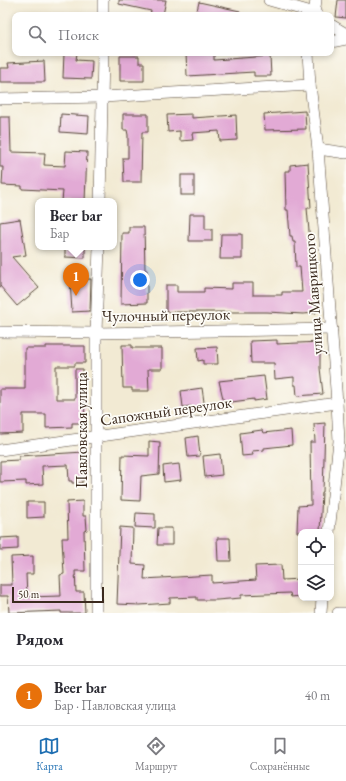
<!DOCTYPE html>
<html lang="ru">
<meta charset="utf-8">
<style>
:root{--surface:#fff;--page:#f7f7f7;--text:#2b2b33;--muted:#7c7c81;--line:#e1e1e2;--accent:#1f6fb2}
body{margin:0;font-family:"EB Garamond",serif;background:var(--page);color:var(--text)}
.controls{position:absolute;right:12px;bottom:12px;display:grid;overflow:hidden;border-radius:8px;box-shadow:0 2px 6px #0003}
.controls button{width:36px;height:36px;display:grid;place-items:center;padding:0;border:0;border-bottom:1px solid var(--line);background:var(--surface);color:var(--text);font:20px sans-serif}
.scale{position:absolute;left:12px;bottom:10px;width:92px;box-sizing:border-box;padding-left:4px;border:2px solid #3b2a1e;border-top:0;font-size:11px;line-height:14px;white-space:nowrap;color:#3b2a1e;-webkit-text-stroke:3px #fdfcf7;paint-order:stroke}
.you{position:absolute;left:140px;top:280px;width:14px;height:14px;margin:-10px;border:3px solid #fff;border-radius:50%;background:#1a73e8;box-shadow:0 0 0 6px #1a73e833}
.badge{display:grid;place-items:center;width:26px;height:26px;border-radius:50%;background:var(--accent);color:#fff;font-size:13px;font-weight:700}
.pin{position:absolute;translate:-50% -33px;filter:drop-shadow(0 1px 2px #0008)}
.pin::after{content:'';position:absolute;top:21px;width:14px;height:12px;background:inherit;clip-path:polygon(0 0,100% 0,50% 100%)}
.popup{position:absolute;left:35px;top:198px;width:82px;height:52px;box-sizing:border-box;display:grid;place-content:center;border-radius:8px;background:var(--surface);filter:drop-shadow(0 1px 3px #0005);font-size:13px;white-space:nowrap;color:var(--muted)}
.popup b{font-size:15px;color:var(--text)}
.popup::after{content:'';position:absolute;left:50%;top:100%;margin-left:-8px;border:8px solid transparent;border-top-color:var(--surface)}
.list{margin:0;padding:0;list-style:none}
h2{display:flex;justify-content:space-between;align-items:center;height:52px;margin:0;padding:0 16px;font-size:17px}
h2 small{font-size:13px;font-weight:400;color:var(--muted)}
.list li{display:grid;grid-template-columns:26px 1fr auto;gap:12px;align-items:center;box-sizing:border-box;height:60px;padding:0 16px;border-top:1px solid var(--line)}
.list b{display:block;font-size:15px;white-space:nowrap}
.list p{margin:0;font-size:13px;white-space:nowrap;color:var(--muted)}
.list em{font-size:13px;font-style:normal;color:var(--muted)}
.icon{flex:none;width:22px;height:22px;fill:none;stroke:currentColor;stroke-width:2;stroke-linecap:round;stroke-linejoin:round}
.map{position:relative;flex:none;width:346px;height:613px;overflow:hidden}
.search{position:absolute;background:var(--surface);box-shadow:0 2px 6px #0003;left:12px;right:12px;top:12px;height:44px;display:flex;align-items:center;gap:10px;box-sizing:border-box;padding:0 14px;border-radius:8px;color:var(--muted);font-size:15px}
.sheet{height:112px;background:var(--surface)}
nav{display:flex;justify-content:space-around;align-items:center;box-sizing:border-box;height:56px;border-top:1px solid var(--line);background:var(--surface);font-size:11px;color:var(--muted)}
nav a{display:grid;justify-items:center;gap:2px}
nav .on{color:var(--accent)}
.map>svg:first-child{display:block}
.building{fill:#e2aad5}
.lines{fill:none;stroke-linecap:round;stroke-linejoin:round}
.street-casing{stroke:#564739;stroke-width:12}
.street{stroke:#fff;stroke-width:11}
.labels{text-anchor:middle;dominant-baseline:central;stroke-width:3.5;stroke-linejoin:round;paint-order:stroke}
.street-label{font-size:16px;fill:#3b2a1e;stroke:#fdfcf7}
</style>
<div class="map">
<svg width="346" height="613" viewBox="0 0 346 613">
<rect width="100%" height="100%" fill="#fdfcf7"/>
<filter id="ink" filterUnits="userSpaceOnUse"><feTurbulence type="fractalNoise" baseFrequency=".025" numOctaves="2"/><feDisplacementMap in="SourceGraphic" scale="8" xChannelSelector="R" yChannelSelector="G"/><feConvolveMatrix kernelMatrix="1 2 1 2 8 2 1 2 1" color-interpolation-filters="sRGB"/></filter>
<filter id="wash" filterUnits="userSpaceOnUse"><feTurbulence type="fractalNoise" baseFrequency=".012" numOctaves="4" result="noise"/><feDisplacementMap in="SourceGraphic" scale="16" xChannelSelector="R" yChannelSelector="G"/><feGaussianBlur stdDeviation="0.9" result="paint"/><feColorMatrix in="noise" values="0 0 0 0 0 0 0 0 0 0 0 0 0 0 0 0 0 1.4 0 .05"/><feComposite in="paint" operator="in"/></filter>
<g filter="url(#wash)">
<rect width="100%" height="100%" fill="#f2ead3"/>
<g id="blocks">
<g class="building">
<path d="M119 0H166L163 15H150L151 11 119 4Z"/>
<path d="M338 0H346V18L336 17Z"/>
<path d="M199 2 240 11 239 15H196Z"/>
<path d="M64 53H77L76 60 92 61 91 79 63 78Z"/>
<path d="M186 53H214V60L270 56 271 76H254V72L187 76Z"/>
<path d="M120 56H139V63H144V81H120Z"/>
<path d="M44 61 45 82H0V68H9L8 63Z"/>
<path d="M305 111 306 129 265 130 264 114Z"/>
<path d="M61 114 89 116 88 134 60 132Z"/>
<path d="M123 114H148V132H142L141 182H124L123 158H128V135L127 130H123Z"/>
<path d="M192 114V118L236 115 237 140 220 141 219 131 192 133 193 140 180 141V131L168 132 167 115Z"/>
<path d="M0 117H10L11 152 45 153 44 165 65 166 66 151 87 152 85 201H62L63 191 22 189V186L2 185 3 167H0Z"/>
<path d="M308 163 311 208H307L316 313 303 314 267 312H166V285H177V292H204V288L232 289V283H253V295H282V292H302L300 267H296L295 242H293L292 236H290L288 210H286L285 171H290V165Z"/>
<rect x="181" y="175" width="13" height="20"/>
<path d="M190 214H205V229H212V241H189Z"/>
<path d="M20 219 26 255 12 257 39 288 17 306 0 286V222Z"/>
<path d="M129 227H144L145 270H147V303L121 304 122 233H129Z"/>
<path d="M221 234H242V259H220Z"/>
<path d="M65 247H85V258L65 257Z"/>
<path d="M91 279 90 311 72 312 70 280Z"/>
<path d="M277 340V344L320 342V368L323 394 297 396 296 385H294V377L275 379 274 363H251L250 341Z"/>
<path d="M122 345H132V348H162V369H148L149 391H132V388H123Z"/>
<path d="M46 346H85V363H75V366H56V399H75V369H83L85 423H72V427L46 428V414H23V433L0 434V389H25V348H46Z"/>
<path d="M217 347 218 364H203V360L198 361 197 348Z"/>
<path d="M264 376 267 399 254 401V399L224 403 219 381Z"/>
<path d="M202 388 205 409 191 411V406L183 407 181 391Z"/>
<path d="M325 423 323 492H322L320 532H297L298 506 311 505 310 442H315L314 424Z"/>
<path d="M262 430 263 433 291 430 292 445 264 448V450L252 451 253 455 242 456 240 433Z"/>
<path d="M198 436 200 456 188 457 186 438Z"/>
<path d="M149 441 160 442 159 474 141 476 140 501 121 500 122 455 149 456Z"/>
<path d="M84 452 85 480H82V483H72V481H69L68 465 42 466 43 484 26 485V481L0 482V461L19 460V456Z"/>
<path d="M220 454 222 475 205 477 203 456Z"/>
<path d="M179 464 181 480 164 482 163 466Z"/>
<path d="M83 501V516H86L87 530 84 531 85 571H75L76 592H84L85 613H61V611L9 613 8 596H0V585H12L11 557 33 556V574H26L27 597 61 596 60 575 64 574 62 538H68L67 502Z"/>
<path d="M27 502H44V517L27 518Z"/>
<path d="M136 513 155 514V528L135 527Z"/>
<path d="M120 527 133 528 132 564 145 565 144 579 212 575V583L256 580 255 566 281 565 282 580 301 579V596L291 597 290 593 241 595V598L217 600H197V597L170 598V603L140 605 117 604Z"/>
<path d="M158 528H172V545H157Z"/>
<path d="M18 537V549L0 550V538Z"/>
<path d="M217 538H230L231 561H218Z"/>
</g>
</g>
</g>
<g filter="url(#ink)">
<use href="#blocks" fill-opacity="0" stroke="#564739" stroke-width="1"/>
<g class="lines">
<g class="street-casing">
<g id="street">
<path d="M269 0 315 13 317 15"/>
<path d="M103 15V0"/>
<path d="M314 15 316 0"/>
<path d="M331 25 346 34"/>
<path d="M331 42 346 39"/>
<path d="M308 53 310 85 318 149 337 403 339 441 329 532"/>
<path d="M0 99 103 97 310 85"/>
<path d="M318 149 346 153"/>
<path d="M100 201 103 53"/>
<path d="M0 332 96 333 332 329"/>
<path d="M0 450 337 403"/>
<path d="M96 613V333L99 247"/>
<path d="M321 613 322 598"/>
<path d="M338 613H346"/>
</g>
</g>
<use href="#street" class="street"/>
</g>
</g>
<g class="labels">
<g class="street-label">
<text transform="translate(313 294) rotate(-94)">улица Маврицкого</text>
<text transform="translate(166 315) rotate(-1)">Чулочный переулок</text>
<text transform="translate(166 411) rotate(-8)">Сапожный переулок</text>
<text transform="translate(81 430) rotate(-90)">Павловская улица</text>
</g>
</g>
</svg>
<div class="controls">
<button><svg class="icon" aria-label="locate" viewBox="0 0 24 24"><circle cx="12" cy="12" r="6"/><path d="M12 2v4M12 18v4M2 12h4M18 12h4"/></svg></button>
<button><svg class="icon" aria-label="layers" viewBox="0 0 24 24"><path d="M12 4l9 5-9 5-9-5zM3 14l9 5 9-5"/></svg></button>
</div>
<div class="scale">50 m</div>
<div class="you"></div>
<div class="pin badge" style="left:76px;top:296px;background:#e8710a">1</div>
<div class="popup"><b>Beer bar</b>Бар</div>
<div class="search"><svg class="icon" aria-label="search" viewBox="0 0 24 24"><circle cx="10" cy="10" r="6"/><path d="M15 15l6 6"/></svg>Поиск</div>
</div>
<section class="sheet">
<h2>Рядом<small></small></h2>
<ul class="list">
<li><span class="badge" style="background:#e8710a">1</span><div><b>Beer bar</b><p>Бар · Павловская улица</p></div><em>40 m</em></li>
</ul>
</section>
<nav>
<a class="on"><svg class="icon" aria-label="map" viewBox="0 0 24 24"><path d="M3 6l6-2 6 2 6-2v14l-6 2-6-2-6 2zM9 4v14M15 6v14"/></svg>Карта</a>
<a><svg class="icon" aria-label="directions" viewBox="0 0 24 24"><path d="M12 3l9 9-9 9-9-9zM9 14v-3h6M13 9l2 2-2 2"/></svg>Маршрут</a>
<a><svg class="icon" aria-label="saved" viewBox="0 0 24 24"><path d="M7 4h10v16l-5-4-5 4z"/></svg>Сохранённые</a>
</nav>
